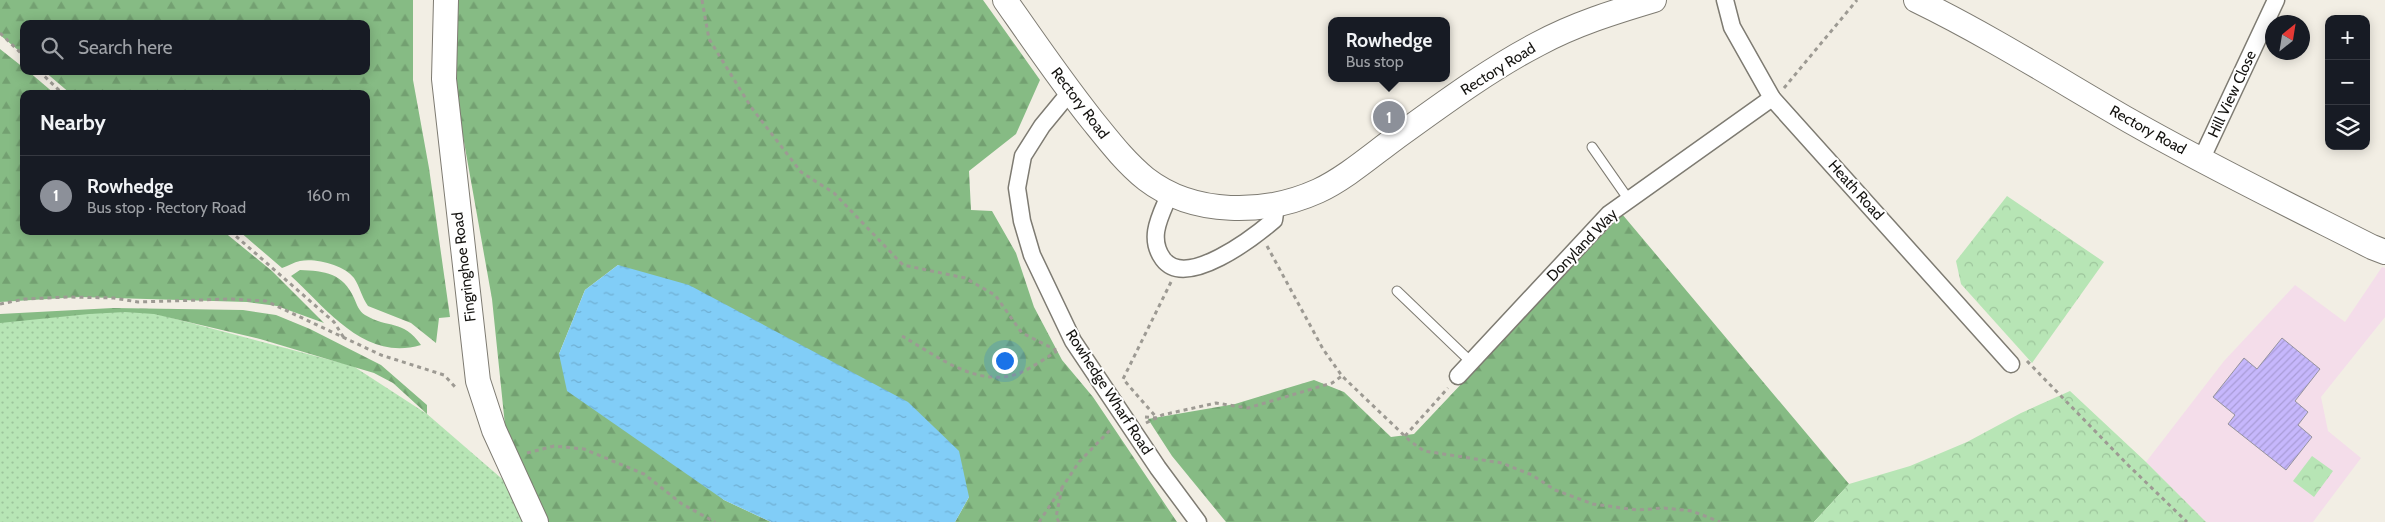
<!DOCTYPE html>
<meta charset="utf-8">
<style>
:root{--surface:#171b24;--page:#20242c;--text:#f1f3f6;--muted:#9ea1a6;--line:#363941;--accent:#8c9099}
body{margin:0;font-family:Cabin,sans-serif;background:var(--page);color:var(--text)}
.controls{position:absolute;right:15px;top:15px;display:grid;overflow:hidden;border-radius:10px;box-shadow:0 2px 12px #0003}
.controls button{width:45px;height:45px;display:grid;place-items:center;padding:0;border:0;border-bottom:1px solid var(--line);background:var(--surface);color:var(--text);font:25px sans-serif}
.compass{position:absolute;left:2265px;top:15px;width:45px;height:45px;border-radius:50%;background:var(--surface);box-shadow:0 2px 12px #0003;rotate:30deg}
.you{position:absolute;left:1004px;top:360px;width:18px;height:18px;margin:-12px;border:4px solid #fff;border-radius:50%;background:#1a73e8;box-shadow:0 0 0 8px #1a73e833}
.badge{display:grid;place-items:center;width:32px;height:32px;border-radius:50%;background:var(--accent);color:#fff;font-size:16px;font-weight:700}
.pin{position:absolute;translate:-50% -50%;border:2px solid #fff;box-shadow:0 1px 5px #0006}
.popup{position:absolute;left:1328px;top:17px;width:122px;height:65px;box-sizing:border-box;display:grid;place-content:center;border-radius:10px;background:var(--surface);filter:drop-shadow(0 1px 4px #0005);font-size:16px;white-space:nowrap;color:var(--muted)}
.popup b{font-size:19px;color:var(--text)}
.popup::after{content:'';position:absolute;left:50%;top:100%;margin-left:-10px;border:10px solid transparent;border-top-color:var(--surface)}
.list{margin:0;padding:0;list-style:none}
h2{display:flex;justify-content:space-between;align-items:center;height:65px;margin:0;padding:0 20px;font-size:21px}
h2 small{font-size:16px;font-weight:400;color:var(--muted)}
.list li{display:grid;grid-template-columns:32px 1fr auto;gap:15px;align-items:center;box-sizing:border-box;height:80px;padding:0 20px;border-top:1px solid var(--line)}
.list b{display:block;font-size:19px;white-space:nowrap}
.list p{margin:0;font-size:16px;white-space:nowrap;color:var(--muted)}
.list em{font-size:16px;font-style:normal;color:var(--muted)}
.icon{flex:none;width:28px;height:28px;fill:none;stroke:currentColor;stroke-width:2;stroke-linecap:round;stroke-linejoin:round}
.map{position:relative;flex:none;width:2385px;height:522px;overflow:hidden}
.search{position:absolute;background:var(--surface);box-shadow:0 2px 12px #0003;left:20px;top:20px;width:350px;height:55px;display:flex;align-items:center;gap:12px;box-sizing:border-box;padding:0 18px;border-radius:10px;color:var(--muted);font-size:19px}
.panel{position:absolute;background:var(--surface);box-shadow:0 2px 12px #0003;left:20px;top:90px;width:350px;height:145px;border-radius:10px}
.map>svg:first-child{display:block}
.education{fill:#f4ddea}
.grass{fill:url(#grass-dots)}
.forest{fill:url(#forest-firs)}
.park{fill:url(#park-crowns)}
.water{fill:url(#water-ripples)}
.building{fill:url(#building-hatch);stroke:#95939d}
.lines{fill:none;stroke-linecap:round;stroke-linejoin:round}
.lane-casing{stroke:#7e7b72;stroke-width:11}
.street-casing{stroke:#7e7b72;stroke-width:19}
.secondary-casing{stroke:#7e7b72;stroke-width:26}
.path{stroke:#9d9a93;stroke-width:3;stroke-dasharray:4 4;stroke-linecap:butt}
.lane{stroke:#fff;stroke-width:9}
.street{stroke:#fff;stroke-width:16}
.secondary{stroke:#fff;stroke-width:24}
.labels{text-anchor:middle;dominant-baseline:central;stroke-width:4;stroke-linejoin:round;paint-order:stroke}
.street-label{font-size:15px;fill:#141310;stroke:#fff}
</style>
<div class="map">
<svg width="2385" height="522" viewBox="0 0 2385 522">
<defs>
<pattern id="grass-dots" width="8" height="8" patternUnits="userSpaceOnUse" patternTransform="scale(1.25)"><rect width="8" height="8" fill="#b7e5b5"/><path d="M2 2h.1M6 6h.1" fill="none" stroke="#9cc49b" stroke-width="1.8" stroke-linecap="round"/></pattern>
<pattern id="forest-firs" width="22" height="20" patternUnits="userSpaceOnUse" patternTransform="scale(1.25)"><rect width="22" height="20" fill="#86bb84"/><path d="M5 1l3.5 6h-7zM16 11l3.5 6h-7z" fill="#73a071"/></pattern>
<pattern id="park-crowns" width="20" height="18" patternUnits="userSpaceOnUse" patternTransform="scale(1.25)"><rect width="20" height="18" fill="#b7e5b5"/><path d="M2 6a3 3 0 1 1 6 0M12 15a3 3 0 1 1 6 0" fill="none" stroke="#9cc49b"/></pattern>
<pattern id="water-ripples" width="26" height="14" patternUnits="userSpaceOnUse" patternTransform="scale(1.25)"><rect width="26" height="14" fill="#81cdf7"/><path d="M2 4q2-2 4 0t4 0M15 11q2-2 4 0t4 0" fill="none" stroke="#6fafd3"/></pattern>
<pattern id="building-hatch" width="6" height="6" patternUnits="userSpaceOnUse" patternTransform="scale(1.25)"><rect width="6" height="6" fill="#c6b7fc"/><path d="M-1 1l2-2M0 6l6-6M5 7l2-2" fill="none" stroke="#a99cd7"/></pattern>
</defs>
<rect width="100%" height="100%" fill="#f2eee4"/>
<path class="education" d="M2382 267 2385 268V317L2321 397 2328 431 2361 458 2313 522H2206L2146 462 2224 361 2295 285 2345 322Z"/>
<path class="grass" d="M138 309 353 366 427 414 552 522H0V318Z"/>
<g class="forest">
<path d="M0 0H413V80L429 168 450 317 439 318 436 343 411 323 368 306C362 298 360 287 354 278 344 265 316 258 300 261 294 262 288 266 282 268L239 231H366V94H71L44 71H366V24H24V55L0 35Z"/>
<path d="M453 0H983L1040 80 1016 134 969 171 971 210 992 211 1016 253 1034 307 1062 360 1093 397 1177 522H955L969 497 618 265 585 290 559 354 724 500 771 522H543L506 435 492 299 456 97Z"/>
<path d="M0 49 24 68V71H28L55 94H24V231H223L272 271 324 323 277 306 247 302 80 297 0 302Z"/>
<path d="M1622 214 1849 484 1814 522H1226L1172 456 1148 419 1235 404 1314 380 1344 392 1391 437 1414 434Z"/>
<path d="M300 270C325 271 343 273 354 298 357 305 359 311 365 315 388 329 403 319 421 345 365 362 327 309 291 276Z"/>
<path d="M113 308 243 310 276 315 310 329 381 365 427 405V414L393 383 374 373 260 339 154 314 125 312 89 314 0 323V314Z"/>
</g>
<g class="park">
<path d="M2007 196 2104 262 2032 363 1961 284 1956 261Z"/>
<path d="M2070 391 2146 462 2206 522H1814L1849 484 1910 466 1967 442 2021 413Z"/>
<path d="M2312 456 2333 471 2314 497 2293 481Z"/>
</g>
<path class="water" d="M618 265 689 285 908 402 959 451 969 497 955 522H771L724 500 567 391 559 354 585 290Z"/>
<path class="building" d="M2282 338 2320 369 2295 401 2308 412 2298 425 2312 437 2286 470 2228 424 2235 415 2213 397 2244 358 2257 369Z"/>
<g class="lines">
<g class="lane-casing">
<g id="lane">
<path d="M1592 147 1629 200"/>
<path d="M1397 291 1471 362"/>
</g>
</g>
<g class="street-casing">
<g id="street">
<path d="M1725 0 1732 27 1772 98 2011 364"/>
<path d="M1070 92 1042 126 1023 156 1017 188 1022 221 1032 255 1073 341 1158 468 1198 522"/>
<path d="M2201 160 2276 0"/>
<path d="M1170 193C1161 215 1147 237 1163 259 1186 290 1254 237 1274 220L1276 206"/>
<path d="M1458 376 1609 214 1772 98"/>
</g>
</g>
<g class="secondary-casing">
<g id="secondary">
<path d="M446 0 444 79 478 381 494 430 536 522"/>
<path d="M1005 0C1033 40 1061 81 1092 120 1109 141 1125 162 1146 179 1194 216 1265 215 1318 191 1344 179 1371 156 1394 139 1440 106 1488 70 1538 44 1575 24 1614 12 1654 0"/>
<path d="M1916 0C1990 36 2059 80 2130 121 2209 166 2291 206 2372 247L2385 252"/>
</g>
</g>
<g class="path">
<path d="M702 0 709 39 751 107 801 172 834 193 903 265 965 278 995 295 1022 333 1056 350"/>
<path d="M0 33 24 56"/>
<path d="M39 71 63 94"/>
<path d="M1784 88 1857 0"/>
<path d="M230 231 334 322 344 338"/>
<path d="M1267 246 1323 349 1342 376 1410 441 1424 451 1502 463 1532 475 1555 490 1593 504 1637 510 1664 508 1692 511 1720 522"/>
<path d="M0 304 25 299 69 297 114 298 138 302 230 299 266 301 381 355 444 375 457 389"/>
<path d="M902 336C937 356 978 389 1020 373 1033 367 1046 358 1057 351"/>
<path d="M2027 361 2128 465 2187 522"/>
<path d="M1145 417 1157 418 1123 379 1171 282"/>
<path d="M1146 423 1162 415 1216 403 1248 408 1332 383 1342 376"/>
<path d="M1405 436 1448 388"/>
<path d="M527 453 554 446 584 449 644 474 682 504 715 522"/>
<path d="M1039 522 1079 462 1111 429"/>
<path d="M1059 522 1056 517 1062 488"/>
</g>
<use href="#lane" class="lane"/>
<use href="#street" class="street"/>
<use href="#secondary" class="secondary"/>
</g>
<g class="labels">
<g class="street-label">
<text transform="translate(1498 69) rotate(-32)">Rectory Road</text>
<text transform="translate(2232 94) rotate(-65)">Hill View Close</text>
<text transform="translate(1080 103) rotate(53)">Rectory Road</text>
<text transform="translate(2148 130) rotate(29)">Rectory Road</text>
<text transform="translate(1856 190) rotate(48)">Heath Road</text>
<text transform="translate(1582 245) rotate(-46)">Donyland Way</text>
<text transform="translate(464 267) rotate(-97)">Fingringhoe Road</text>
<text transform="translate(1109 392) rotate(57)">Rowhedge Wharf Road</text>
</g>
</g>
</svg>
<div class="controls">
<button>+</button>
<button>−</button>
<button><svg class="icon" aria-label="layers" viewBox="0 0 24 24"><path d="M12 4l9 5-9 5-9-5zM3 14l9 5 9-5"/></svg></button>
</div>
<svg class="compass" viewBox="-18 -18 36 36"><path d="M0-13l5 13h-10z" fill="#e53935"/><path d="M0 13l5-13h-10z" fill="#9ea1a6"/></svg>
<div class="you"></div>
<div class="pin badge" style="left:1389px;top:117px">1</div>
<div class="popup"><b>Rowhedge</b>Bus stop</div>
<div class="search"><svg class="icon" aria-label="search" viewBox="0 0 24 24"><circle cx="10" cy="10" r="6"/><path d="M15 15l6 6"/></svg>Search here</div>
<section class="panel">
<h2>Nearby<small></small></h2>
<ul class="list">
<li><span class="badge">1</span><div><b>Rowhedge</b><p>Bus stop · Rectory Road</p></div><em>160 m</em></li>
</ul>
</section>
</div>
